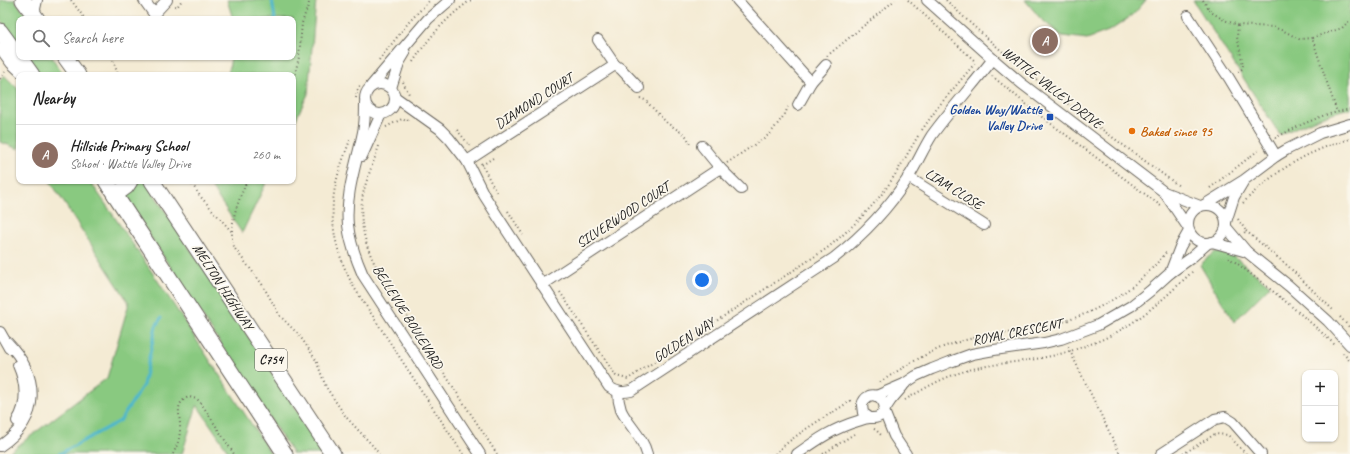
<!DOCTYPE html>
<meta charset="utf-8">
<style>
:root{--surface:#fff;--page:#f6f6f6;--text:#222;--muted:#767676;--line:#e0e0e0;--accent:#0b8043}
body{margin:0;font-family:Caveat,sans-serif;background:var(--page);color:var(--text)}
.controls{position:absolute;right:12px;bottom:12px;display:grid;overflow:hidden;border-radius:8px;box-shadow:0 1px 3px #0004}
.controls button{width:36px;height:36px;display:grid;place-items:center;padding:0;border:0;border-bottom:1px solid var(--line);background:var(--surface);color:var(--text);font:20px sans-serif}
.you{position:absolute;left:702px;top:280px;width:14px;height:14px;margin:-10px;border:3px solid #fff;border-radius:50%;background:#1a73e8;box-shadow:0 0 0 6px #1a73e833}
.badge{display:grid;place-items:center;width:26px;height:26px;border-radius:50%;background:var(--accent);color:#fff;font-size:13px;font-weight:700}
.pin{position:absolute;translate:-50% -50%;border:2px solid #fff;box-shadow:0 1px 4px #0006}
.list{margin:0;padding:0;list-style:none}
h2{display:flex;justify-content:space-between;align-items:center;height:52px;margin:0;padding:0 16px;font-size:17px}
h2 small{font-size:13px;font-weight:400;color:var(--muted)}
.list li{display:grid;grid-template-columns:26px 1fr auto;gap:12px;align-items:center;box-sizing:border-box;height:60px;padding:0 16px;border-top:1px solid var(--line)}
.list b{display:block;font-size:15px;white-space:nowrap}
.list p{margin:0;font-size:13px;white-space:nowrap;color:var(--muted)}
.list em{font-size:13px;font-style:normal;color:var(--muted)}
.icon{flex:none;width:22px;height:22px;fill:none;stroke:currentColor;stroke-width:2;stroke-linecap:round;stroke-linejoin:round}
.map{position:relative;flex:none;width:1350px;height:454px;overflow:hidden}
.search{position:absolute;background:var(--surface);box-shadow:0 1px 3px #0004;left:16px;top:16px;width:280px;height:44px;display:flex;align-items:center;gap:10px;box-sizing:border-box;padding:0 14px;border-radius:8px;color:var(--muted);font-size:15px}
.panel{position:absolute;background:var(--surface);box-shadow:0 1px 3px #0004;left:16px;top:72px;width:280px;height:112px;border-radius:8px}
.map>svg:first-child{display:block}
.green{fill:#89c980;stroke:#52724e}
.lines{fill:none;stroke-linecap:round;stroke-linejoin:round}
.stream{stroke:#4eb7cc;stroke-width:3}
.minor-casing{stroke:#68645c;stroke-width:12}
.highway-casing{stroke:#68645c;stroke-width:17}
.path{stroke:#68645c;stroke-width:2;stroke-dasharray:1 3;stroke-linecap:butt}
.minor{stroke:#fff;stroke-width:10}
.highway{stroke:#fff;stroke-width:15}
.transit-dot{fill:#1a4fb4;stroke:#fbf7ec;stroke-width:1.5}
.food-dot{fill:#e8710a;stroke:#fbf7ec;stroke-width:1.5}
.labels{text-anchor:middle;dominant-baseline:central;stroke-width:3.5;stroke-linejoin:round;paint-order:stroke}
.shield{fill:#fbf7ec;stroke:#5f5e5a;stroke-width:1}
.shield-label{font-size:13px;font-weight:bold;fill:#1c1c1c}
.street-label{font-size:14px;fill:#1c1c1c;stroke:#fbf7ec}
.transit-label{font-size:14px;font-weight:bold;fill:#164399;stroke:#fbf7ec;text-anchor:end}
.food-label{font-size:14px;font-weight:bold;fill:#c56008;stroke:#fbf7ec;text-anchor:start}
</style>
<div class="map">
<svg width="1350" height="454" viewBox="0 0 1350 454">
<rect width="100%" height="100%" fill="#fbf7ec"/>
<filter id="ink" filterUnits="userSpaceOnUse"><feTurbulence type="fractalNoise" baseFrequency=".025" numOctaves="2"/><feDisplacementMap in="SourceGraphic" scale="8" xChannelSelector="R" yChannelSelector="G"/><feConvolveMatrix kernelMatrix="1 2 1 2 8 2 1 2 1" color-interpolation-filters="sRGB"/></filter>
<filter id="wash" filterUnits="userSpaceOnUse"><feTurbulence type="fractalNoise" baseFrequency=".012" numOctaves="4" result="noise"/><feDisplacementMap in="SourceGraphic" scale="16" xChannelSelector="R" yChannelSelector="G"/><feGaussianBlur stdDeviation="0.9" result="paint"/><feColorMatrix in="noise" values="0 0 0 0 0 0 0 0 0 0 0 0 0 0 0 0 0 1.4 0 .05"/><feComposite in="paint" operator="in"/></filter>
<g filter="url(#wash)">
<rect width="100%" height="100%" fill="#f4ebd4"/>
<g class="green">
<path d="M0 0H15L29 19H19V46L0 20Z"/>
<path d="M227 0H316L308 94 293 125V75H228L231 57H293V19H233Z"/>
<path d="M1025 0H1146L1133 15 1111 30 1087 39 1062 36 1040 18Z"/>
<path d="M1193 0H1350V108C1325 114 1303 124 1280 135Z"/>
<path d="M27 57H52L63 75H40Z"/>
<path d="M4 75 19 90V149L0 142V80Z"/>
<path d="M50 181H90L158 281 271 454H230L197 405 182 454H7L107 378 129 303Z"/>
<path d="M136 181H145L146 182 326 454H293L123 195Z"/>
<path d="M207 181H267L242 233Z"/>
<path d="M1214 252 1231 254 1270 286 1234 322 1200 265Z"/>
</g>
<g class="lines">
<g class="stream">
<path d="M272 0 275 19"/>
<path d="M59 454 120 421 143 385 156 326 161 318"/>
</g>
</g>
</g>
<g filter="url(#ink)">
<g class="lines">
<g class="minor-casing">
<g id="minor">
<path d="M144 0 154 14 167 0"/>
<path d="M737 0 811 82 826 65"/>
<path d="M927 0 993 59 1021 83 1164 192 1187 226"/>
<path d="M1188 16 1229 78 1276 156"/>
<path d="M36 17 35 9 37 0"/>
<path d="M0 48 11 63 24 75"/>
<path d="M615 65 621 69 639 88"/>
<circle cx="380" cy="99" r="15"/>
<path d="M371 86 428 19 450 0"/>
<path d="M391 88 399 63 405 53"/>
<path d="M395 97 440 129 449 138 467 161 484 195 498 217 609 387C617 392 622 393 631 391L834 258C863 235 888 209 908 178 917 164 923 149 932 135 951 109 973 85 993 59"/>
<path d="M365 104C365 113 365 123 363 132 357 162 345 194 348 225 350 243 356 259 363 275L480 454"/>
<path d="M798 105 811 82"/>
<path d="M362 156 381 114"/>
<path d="M467 161 615 65 598 40"/>
<path d="M720 168 741 189"/>
<path d="M908 177 984 225"/>
<path d="M1164 192 1200 206"/>
<circle cx="1207" cy="224" r="19"/>
<path d="M1204 205 1244 180 1276 156 1286 150 1320 133 1350 124"/>
<path d="M1226 222 1234 197 1243 182"/>
<path d="M1226 227 1247 252 1289 286 1328 321 1350 345"/>
<path d="M1212 242 1247 252"/>
<path d="M1170 273 1180 247 1189 231"/>
<path d="M542 285 720 168 702 146"/>
<path d="M0 332 9 348"/>
<path d="M618 392C618 398 619 404 621 410 628 425 643 437 647 454"/>
<path d="M876 396 904 384 916 376 932 369 950 362 972 354 994 350 1044 343 1061 339 1098 325 1131 306 1150 291 1170 273 1191 258 1208 243"/>
<path d="M885 409 891 400 903 386"/>
<path d="M884 411 894 436 906 454"/>
<path d="M17 421C28 404 26 383 18 365"/>
<path d="M0 446C42 418 40 376 7 342"/>
<path d="M797 454C817 440 834 428 858 421 861 420 866 418 870 418 874 418 877 419 881 415 890 407 880 392 869 396 865 398 863 401 862 405L863 413 870 418"/>
<path d="M1161 454 1215 419 1225 417 1233 422 1261 454"/>
</g>
</g>
<g class="highway-casing">
<g id="highway">
<path d="M23 0 37 19"/>
<path d="M0 31 19 57"/>
<path d="M19 57 32 75"/>
<path d="M65 57 78 75"/>
<path d="M106 181 285 454"/>
<path d="M152 181 333 454"/>
<path d="M115 195 126 187 130 181"/>
</g>
</g>
<g class="path">
<path d="M71 0 85 19"/>
<path d="M908 0 976 62"/>
<path d="M946 0C1017 70 1099 127 1179 186"/>
<path d="M1203 0 1211 12 1224 20 1238 25 1273 27 1284 31 1299 39 1312 38 1337 112"/>
<path d="M175 6 177 7 182 0"/>
<path d="M1312 38 1342 28 1350 20"/>
<path d="M827 56 895 0"/>
<path d="M112 57 118 75"/>
<path d="M379 60 409 22 430 0"/>
<path d="M413 62C429 37 447 17 471 0"/>
<path d="M1238 72 1242 69 1243 65 1237 37 1238 25"/>
<path d="M992 76 1038 114 1161 206"/>
<path d="M0 79 5 72"/>
<path d="M293 82 299 57 302 23 310 0"/>
<path d="M403 82 409 94"/>
<path d="M356 98 357 91 361 84"/>
<path d="M640 98 645 100 667 123 684 134 687 137 691 146"/>
<path d="M386 127 402 119 406 121 408 119"/>
<path d="M457 130 471 147"/>
<path d="M922 130 938 107 976 62"/>
<path d="M1275 138 1303 124 1325 115 1350 109"/>
<path d="M350 140C345 154 339 169 336 183 327 221 337 257 355 289L463 454"/>
<path d="M379 146C374 161 368 175 364 190 356 222 367 253 384 281L497 454"/>
<path d="M481 163 497 194"/>
<path d="M727 163 770 134 785 114 788 107"/>
<path d="M482 165 493 158"/>
<path d="M190 181 200 196 232 232V241L235 249 262 284 280 316 299 335 306 345 316 360 326 387 346 417 373 446 379 454"/>
<path d="M1210 188 1260 149"/>
<path d="M1243 203C1274 171 1307 151 1350 139"/>
<path d="M508 211 523 235"/>
<path d="M1238 219 1246 231 1244 233"/>
<path d="M232 231C233 213 240 197 247 181"/>
<path d="M1246 231 1288 266 1334 311"/>
<path d="M1228 258 1234 261C1269 288 1304 315 1336 346"/>
<path d="M560 292 616 376 628 379 826 249C846 233 864 216 881 195 895 177 906 156 918 136"/>
<path d="M1340 317 1350 328"/>
<path d="M1068 347 1120 454"/>
<path d="M1343 353 1350 361"/>
<path d="M880 382C903 368 926 352 952 344 965 340 980 336 994 334 1003 333 1012 333 1021 332 1079 322 1130 299 1167 251"/>
<path d="M905 400C923 389 942 378 962 372 990 363 1018 363 1046 357 1063 354 1080 348 1096 342 1133 328 1166 297 1194 270"/>
<path d="M874 429 876 430 881 435 883 434"/>
<path d="M173 454C177 446 180 438 180 429 181 416 173 403 189 397L197 399 201 403 234 454"/>
<path d="M775 454C797 432 826 417 852 400"/>
<path d="M823 454 854 434"/>
<path d="M1183 454 1215 434 1228 435 1246 454"/>
</g>
<use href="#minor" class="minor"/>
<use href="#highway" class="highway"/>
</g>
</g>
<rect class="transit-dot" x="1046" y="113" width="8" height="8" rx="2"/>
<circle class="food-dot" cx="1132" cy="131" r="4"/>
<g class="labels">
<rect class="shield" x="255" y="349" width="32" height="22" rx="3"/>
<g class="shield-label">
<text x="271" y="360">C754</text>
</g>
<g class="street-label">
<text transform="translate(1052 88) rotate(38)">WATTLE VALLEY DRIVE</text>
<text transform="translate(534 101) rotate(-33)">DIAMOND COURT</text>
<text transform="translate(954 189) rotate(32)">LIAM CLOSE</text>
<text transform="translate(623 215) rotate(-33)">SILVERWOOD COURT</text>
<text transform="translate(223 287) rotate(57)">MELTON HIGHWAY</text>
<text transform="translate(408 317) rotate(58)">BELLEVUE BOULEVARD</text>
<text transform="translate(1017 332) rotate(-11)">ROYAL CRESCENT</text>
<text transform="translate(684 340) rotate(-33)">GOLDEN WAY</text>
</g>
<g class="transit-label">
<text x="1042" y="109">Golden Way/Wattle<tspan x="1042" dy="16">Valley Drive</tspan></text>
</g>
<g class="food-label">
<text x="1140" y="131">Baked since 95</text>
</g>
</g>
</svg>
<div class="controls">
<button>+</button>
<button>−</button>
</div>
<div class="you"></div>
<div class="pin badge" style="left:1045px;top:41px;background:#8d6e63">A</div>
<div class="search"><svg class="icon" aria-label="search" viewBox="0 0 24 24"><circle cx="10" cy="10" r="6"/><path d="M15 15l6 6"/></svg>Search here</div>
<section class="panel">
<h2>Nearby<small></small></h2>
<ul class="list">
<li><span class="badge" style="background:#8d6e63">A</span><div><b>Hillside Primary School</b><p>School · Wattle Valley Drive</p></div><em>260 m</em></li>
</ul>
</section>
</div>
